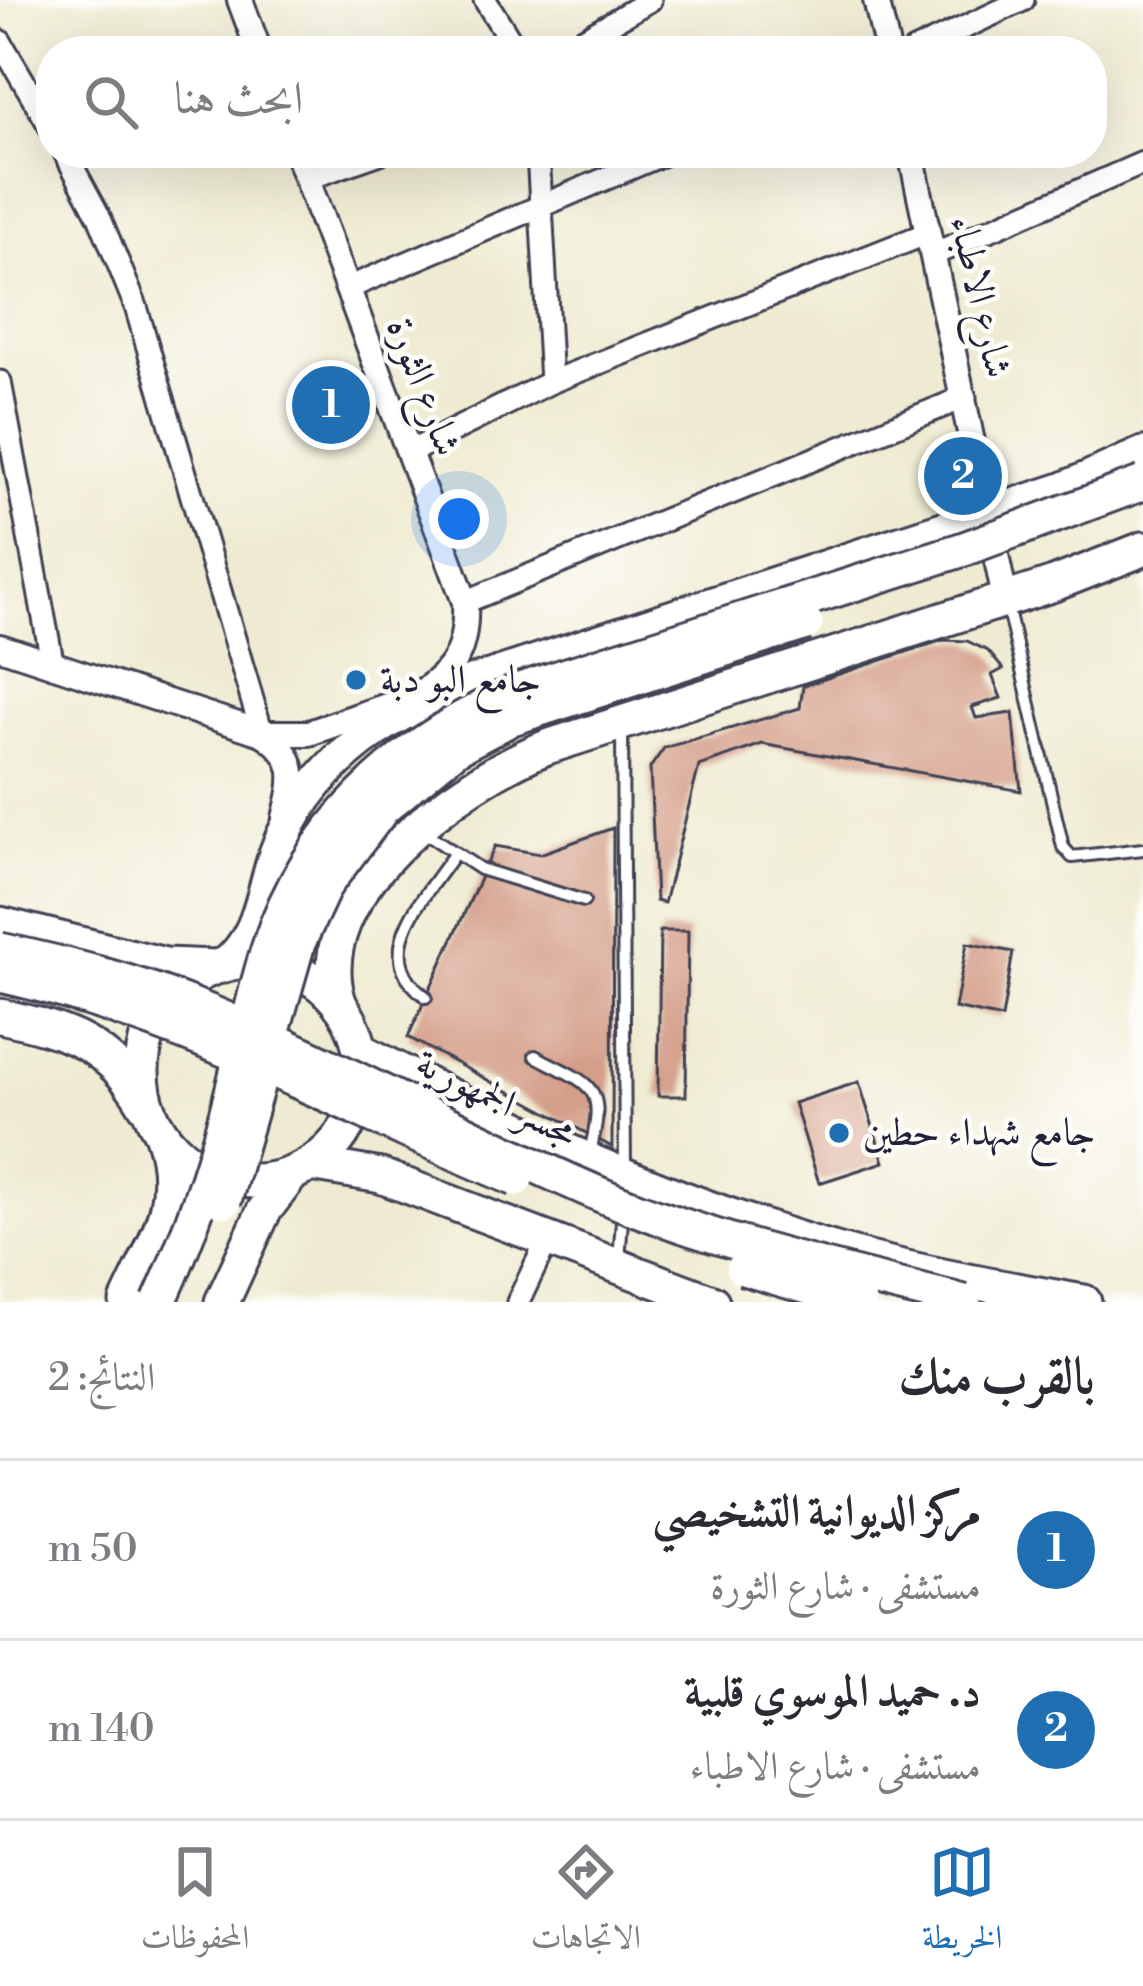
<!DOCTYPE html>
<html lang="ar">
<meta charset="utf-8">
<style>
:root{--surface:#fff;--page:#f7f7f7;--text:#2b2b33;--muted:#7c7c81;--line:#e1e1e2;--accent:#1f6fb2}
body{margin:0;font-family:"Libre Bodoni",Amiri,serif;background:var(--page);color:var(--text);direction:rtl}
.you{position:absolute;left:459px;top:519px;width:42px;height:42px;margin:-30px;border:9px solid #fff;border-radius:50%;background:#1a73e8;box-shadow:0 0 0 18px #1a73e833}
.badge{display:grid;place-items:center;width:78px;height:78px;border-radius:50%;background:var(--accent);color:#fff;font-size:39px;font-weight:700}
.pin{position:absolute;translate:-50% -50%;border:6px solid #fff;box-shadow:0 3px 12px #0006}
.list{margin:0;padding:0;list-style:none}
h2{display:flex;justify-content:space-between;align-items:center;height:156px;margin:0;padding:0 48px;font-size:51px}
h2 small{font-size:39px;font-weight:400;color:var(--muted)}
.list li{display:grid;grid-template-columns:78px 1fr auto;gap:36px;align-items:center;box-sizing:border-box;height:180px;padding:0 48px;border-top:3px solid var(--line)}
.list b{display:block;font-size:45px;white-space:nowrap}
.list p{margin:0;font-size:39px;white-space:nowrap;color:var(--muted)}
.list em{font-size:39px;font-style:normal;color:var(--muted)}
.icon{flex:none;width:66px;height:66px;fill:none;stroke:currentColor;stroke-width:2;stroke-linecap:round;stroke-linejoin:round}
.map{position:relative;flex:none;width:1143px;height:1302px;overflow:hidden;direction:ltr}
.search{position:absolute;background:var(--surface);box-shadow:0 12px 48px #0002;left:36px;right:36px;top:36px;height:132px;display:flex;align-items:center;gap:30px;box-sizing:border-box;padding:0 42px;border-radius:48px;color:var(--muted);font-size:45px}
.sheet{height:516px;background:var(--surface)}
nav{display:flex;justify-content:space-around;align-items:center;box-sizing:border-box;height:168px;border-top:3px solid var(--line);background:var(--surface);font-size:33px;color:var(--muted)}
nav a{display:grid;justify-items:center;gap:6px}
nav .on{color:var(--accent)}
.map>svg:first-child{display:block}
.building{fill:#d49e89}
.lines{fill:none;stroke-linecap:round;stroke-linejoin:round}
.service-casing{stroke:#414052;stroke-width:16}
.minor-casing{stroke:#414052;stroke-width:27}
.tertiary-casing{stroke:#414052;stroke-width:30}
.primary-casing{stroke:#414052;stroke-width:39}
.service{stroke:#fff;stroke-width:10}
.minor{stroke:#fff;stroke-width:21}
.tertiary{stroke:#fff;stroke-width:24}
.primary{stroke:#fff;stroke-width:33}
.primary-bridge-casing{stroke:#414052;stroke-width:39;stroke-linecap:butt}
.primary-bridge{stroke:#fff;stroke-width:33}
.poi-dot{fill:#1f6fb2;stroke:#fdfcf7;stroke-width:4.5}
.labels{text-anchor:middle;dominant-baseline:central;stroke-width:9;stroke-linejoin:round;paint-order:stroke}
.street-label{font-size:39px;fill:#22223b;stroke:#fdfcf7}
.poi-label{font-size:39px;fill:#22223b;stroke:#fdfcf7;text-anchor:start}
</style>
<div class="map">
<svg width="1143" height="1302" viewBox="0 0 1143 1302">
<rect width="100%" height="100%" fill="#fdfcf7"/>
<filter id="ink" filterUnits="userSpaceOnUse"><feTurbulence type="fractalNoise" baseFrequency=".00833" numOctaves="2"/><feDisplacementMap in="SourceGraphic" scale="24" xChannelSelector="R" yChannelSelector="G"/><feConvolveMatrix kernelMatrix="1 2 1 2 8 2 1 2 1" color-interpolation-filters="sRGB"/></filter>
<filter id="wash" filterUnits="userSpaceOnUse"><feTurbulence type="fractalNoise" baseFrequency=".004" numOctaves="4" result="noise"/><feDisplacementMap in="SourceGraphic" scale="48" xChannelSelector="R" yChannelSelector="G"/><feGaussianBlur stdDeviation="2.7" result="paint"/><feColorMatrix in="noise" values="0 0 0 0 0 0 0 0 0 0 0 0 0 0 0 0 0 1.4 0 .05"/><feComposite in="paint" operator="in"/></filter>
<g filter="url(#wash)">
<rect width="100%" height="100%" fill="#efebd2"/>
<g id="blocks">
<g class="building">
<path d="M943 640 967 641 988 651 1003 669 992 675 1001 698 972 707 976 718 1013 713 1021 791 762 744 699 766 664 903 656 901 650 768 664 748 800 708 803 686Z"/>
<path d="M613 828 612 1147 408 1037 495 846 540 854Z"/>
<path d="M660 931H688L686 1096H658Z"/>
<path d="M967 943 1013 952 1002 1018 955 1008Z"/>
<path d="M859 1082 884 1162 819 1183 794 1103Z"/>
</g>
</g>
</g>
<g filter="url(#ink)">
<use href="#blocks" fill-opacity="0" stroke="#414052" stroke-width="3"/>
<g class="lines">
<g class="service-casing">
<g id="service">
<path d="M1007 606 1063 847 1072 857 1143 849"/>
<path d="M622 727 625 1170"/>
<path d="M424 832 480 869 584 901"/>
<path d="M426 997C367 953 425 898 454 854"/>
<path d="M535 1056C595 1087 607 1085 589 1156"/>
<path d="M619 1260 623 1207"/>
</g>
</g>
<g class="minor-casing">
<g id="minor">
<path d="M485 0 517 51"/>
<path d="M0 41 51 128"/>
<path d="M563 51 650 0"/>
<path d="M914 51 1023 0"/>
<path d="M65 153 99 216 136 307 262 733"/>
<path d="M538 153 551 382"/>
<path d="M306 179 380 153"/>
<path d="M934 254 1143 163"/>
<path d="M348 288 666 153"/>
<path d="M0 382 53 666"/>
<path d="M410 452 551 382 928 233"/>
<path d="M465 602 965 397"/>
<path d="M518 1302 548 1239"/>
</g>
</g>
<g class="tertiary-casing">
<g id="tertiary">
<path d="M240 0 259 51"/>
<path d="M876 0 888 51"/>
<path d="M297 153 465 602C467 647 456 671 418 694"/>
<path d="M911 153 1005 598"/>
<path d="M0 647 262 733H309L404 700"/>
<path d="M264 734C300 758 295 779 285 818"/>
</g>
</g>
<g class="primary-casing">
<g id="primary">
<path d="M0 924 165 965 216 967"/>
<circle cx="252" cy="1071" r="110"/>
<path d="M224 966C262 936 262 893 277 851 307 771 378 718 456 688L1062 490 1143 454"/>
<path d="M340 1005C301 895 460 781 547 747L1054 584 1143 549"/>
<path d="M0 1016C66 1030 110 1044 145 1105"/>
<path d="M360 1050C516 1133 680 1206 850 1254 927 1275 1005 1288 1084 1302"/>
<path d="M311 1164 381 1176 712 1302"/>
<path d="M127 1302C153 1244 185 1201 162 1136"/>
<path d="M222 1302 264 1211 293 1173"/>
</g>
</g>
<use href="#service" class="service"/>
<use href="#minor" class="minor"/>
<use href="#tertiary" class="tertiary"/>
<use href="#primary" class="primary"/>
<g class="primary-bridge-casing">
<g id="primary-bridge">
<path d="M0 950C65 964 130 980 192 1005 334 1062 466 1138 606 1197 722 1245 843 1271 964 1302"/>
<path d="M0 975C182 1015 345 1108 516 1179"/>
<path d="M224 1201 298 943 325 885 383 808 456 748 512 718 806 623"/>
<path d="M743 1268 859 1302"/>
<path d="M159 1302C187 1240 210 1177 227 1111 244 1050 254 984 277 924 322 811 412 735 523 689L964 549 1143 483"/>
</g>
</g>
<use href="#primary-bridge" class="primary-bridge"/>
</g>
</g>
<g class="poi-dot">
<circle cx="356" cy="680" r="12"/>
<circle cx="839" cy="1133" r="12"/>
</g>
<g class="labels">
<g class="street-label">
<text transform="translate(980 297) rotate(77)">شارع الاطباء</text>
<text transform="translate(423 387) rotate(69)">شارع الثورة</text>
<text transform="translate(496 1099) rotate(26)">مجسر الجمهورية</text>
</g>
<g class="poi-label">
<text x="380" y="680">جامع البو دبة</text>
<text x="863" y="1133">جامع شهداء حطين</text>
</g>
</g>
</svg>
<div class="you"></div>
<div class="pin badge" style="left:331px;top:405px">1</div>
<div class="pin badge" style="left:963px;top:476px">2</div>
<div class="search"><svg class="icon" aria-label="search" viewBox="0 0 24 24"><circle cx="10" cy="10" r="6"/><path d="M15 15l6 6"/></svg>ابحث هنا</div>
</div>
<section class="sheet">
<h2>بالقرب منك<small>النتائج: 2</small></h2>
<ul class="list">
<li><span class="badge">1</span><div><b>مركز الديوانية التشخيصي</b><p>مستشفى · شارع الثورة</p></div><em>50 m</em></li>
<li><span class="badge">2</span><div><b>د. حميد الموسوي قلبية</b><p>مستشفى · شارع الاطباء</p></div><em>140 m</em></li>
</ul>
</section>
<nav>
<a class="on"><svg class="icon" aria-label="map" viewBox="0 0 24 24"><path d="M3 6l6-2 6 2 6-2v14l-6 2-6-2-6 2zM9 4v14M15 6v14"/></svg>الخريطة</a>
<a><svg class="icon" aria-label="directions" viewBox="0 0 24 24"><path d="M12 3l9 9-9 9-9-9zM9 14v-3h6M13 9l2 2-2 2"/></svg>الاتجاهات</a>
<a><svg class="icon" aria-label="saved" viewBox="0 0 24 24"><path d="M7 4h10v16l-5-4-5 4z"/></svg>المحفوظات</a>
</nav>
